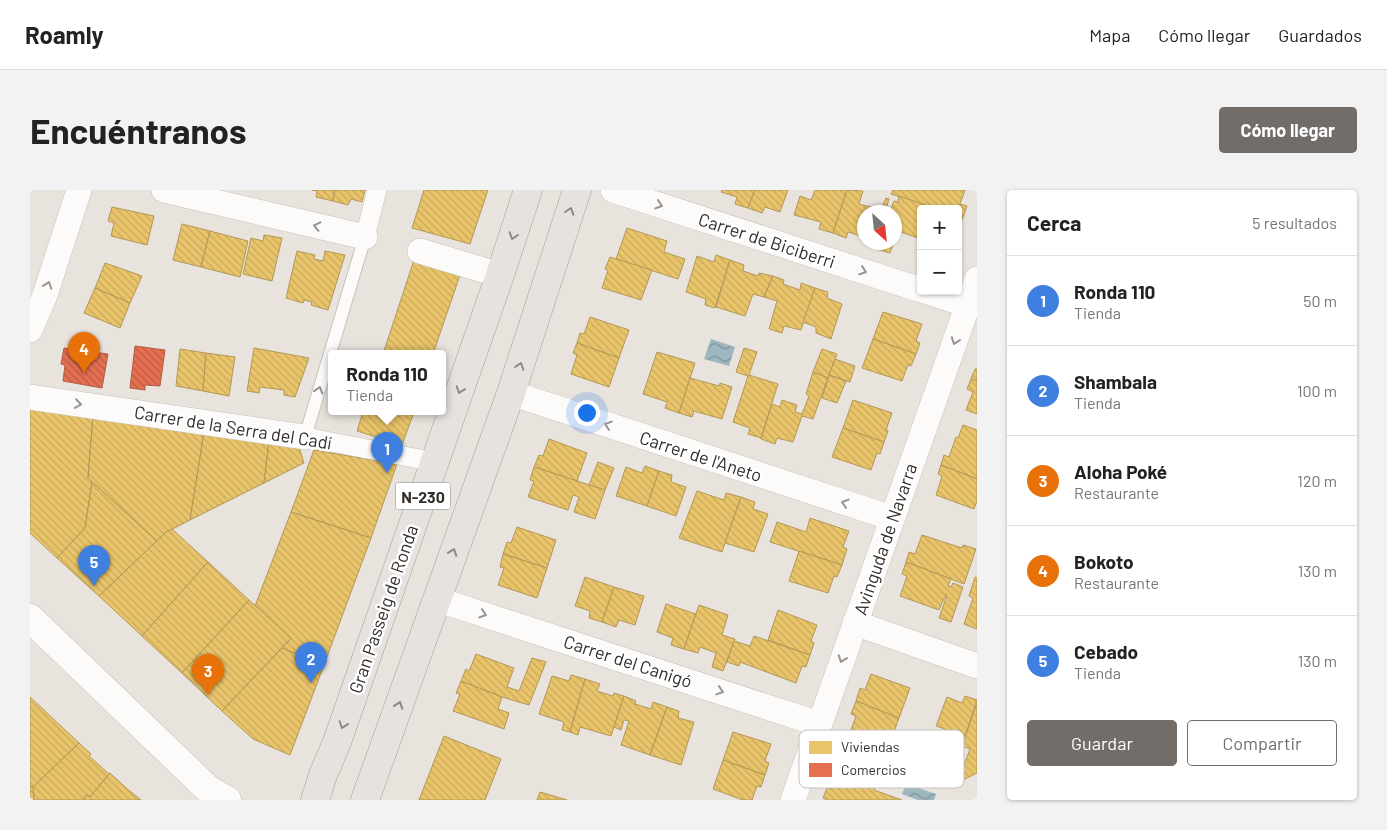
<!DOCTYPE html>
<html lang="es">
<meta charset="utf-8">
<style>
:root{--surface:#fff;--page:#f2f2f2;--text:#222;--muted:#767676;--line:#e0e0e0;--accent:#736d69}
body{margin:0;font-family:Barlow,sans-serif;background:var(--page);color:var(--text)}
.controls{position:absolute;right:15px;top:15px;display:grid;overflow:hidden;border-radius:5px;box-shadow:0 1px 4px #0004}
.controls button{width:45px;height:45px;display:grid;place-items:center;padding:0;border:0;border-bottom:1px solid var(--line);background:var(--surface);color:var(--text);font:25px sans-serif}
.compass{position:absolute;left:827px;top:15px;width:45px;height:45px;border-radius:50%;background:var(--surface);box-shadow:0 1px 4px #0004;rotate:153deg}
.you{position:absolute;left:556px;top:222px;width:18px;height:18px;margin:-12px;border:4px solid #fff;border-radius:50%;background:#1a73e8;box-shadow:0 0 0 8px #1a73e833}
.badge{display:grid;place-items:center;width:32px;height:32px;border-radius:50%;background:var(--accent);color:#fff;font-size:16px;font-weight:700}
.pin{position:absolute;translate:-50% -41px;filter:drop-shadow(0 1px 2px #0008)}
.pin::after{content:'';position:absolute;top:26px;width:18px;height:15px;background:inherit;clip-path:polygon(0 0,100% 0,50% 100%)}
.popup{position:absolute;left:298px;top:160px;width:118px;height:65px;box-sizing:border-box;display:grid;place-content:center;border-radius:5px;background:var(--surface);filter:drop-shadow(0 1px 4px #0005);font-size:16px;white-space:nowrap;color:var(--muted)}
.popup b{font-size:19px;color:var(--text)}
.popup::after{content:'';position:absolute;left:50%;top:100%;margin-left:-10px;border:10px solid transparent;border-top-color:var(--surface)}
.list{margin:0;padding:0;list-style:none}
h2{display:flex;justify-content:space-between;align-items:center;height:65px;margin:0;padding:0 20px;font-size:21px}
h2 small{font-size:16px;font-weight:400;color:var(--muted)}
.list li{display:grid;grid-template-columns:32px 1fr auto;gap:15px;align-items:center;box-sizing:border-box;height:90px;padding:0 20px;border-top:1px solid var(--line)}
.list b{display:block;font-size:19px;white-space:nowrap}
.list p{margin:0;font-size:16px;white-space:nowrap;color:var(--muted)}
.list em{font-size:16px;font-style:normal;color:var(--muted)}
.actions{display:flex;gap:10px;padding:15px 20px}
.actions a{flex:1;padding:11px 0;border:1px solid var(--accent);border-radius:5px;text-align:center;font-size:18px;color:var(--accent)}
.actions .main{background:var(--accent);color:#fff}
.map{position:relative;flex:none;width:947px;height:610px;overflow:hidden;border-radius:5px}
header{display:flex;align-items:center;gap:30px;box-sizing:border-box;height:70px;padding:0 25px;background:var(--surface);border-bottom:1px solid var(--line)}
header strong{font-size:24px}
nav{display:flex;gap:28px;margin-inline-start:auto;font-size:18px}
.intro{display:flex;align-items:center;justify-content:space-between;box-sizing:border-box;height:120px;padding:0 30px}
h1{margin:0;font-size:35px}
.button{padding:12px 22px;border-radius:5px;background:var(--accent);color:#fff;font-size:18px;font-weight:700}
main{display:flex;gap:30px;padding:0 30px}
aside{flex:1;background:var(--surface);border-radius:5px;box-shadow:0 1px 4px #0004}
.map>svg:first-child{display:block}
.water{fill:url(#water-waves)}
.homes{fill:url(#homes-back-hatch);stroke:#b29757}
.shops{fill:url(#shops-back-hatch);stroke:#b15c45}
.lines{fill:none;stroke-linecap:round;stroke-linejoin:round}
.service-casing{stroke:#c5c0bb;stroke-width:14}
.pedestrian-casing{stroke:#c5c0bb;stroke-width:20}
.minor-casing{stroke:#c5c0bb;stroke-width:26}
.secondary-casing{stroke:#c5c0bb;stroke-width:29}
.primary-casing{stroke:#a99e97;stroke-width:29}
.service{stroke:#fcfbfa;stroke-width:12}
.pedestrian{stroke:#fcfbfa;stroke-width:19}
.minor{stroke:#fcfbfa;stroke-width:25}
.secondary{stroke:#fcfbfa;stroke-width:28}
.primary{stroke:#e7e1df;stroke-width:28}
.oneway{stroke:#989492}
.oneway2{stroke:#8d8884}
.labels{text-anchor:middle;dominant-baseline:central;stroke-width:5;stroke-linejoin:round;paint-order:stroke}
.shield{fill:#fff;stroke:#706d6a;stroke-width:1}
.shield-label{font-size:16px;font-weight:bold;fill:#332e2a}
.street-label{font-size:18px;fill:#332e2a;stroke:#fff}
.key{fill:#fff;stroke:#c2c0bf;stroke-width:1}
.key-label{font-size:14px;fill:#332e2a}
</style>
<header>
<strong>Roamly</strong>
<nav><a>Mapa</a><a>Cómo llegar</a><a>Guardados</a></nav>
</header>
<div class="intro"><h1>Encuéntranos</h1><a class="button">Cómo llegar</a></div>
<main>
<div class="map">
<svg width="947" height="610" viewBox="0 0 947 610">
<defs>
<pattern id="water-waves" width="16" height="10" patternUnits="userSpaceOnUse" patternTransform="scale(1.25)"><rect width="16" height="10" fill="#9db6bf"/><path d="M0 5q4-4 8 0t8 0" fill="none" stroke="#81949b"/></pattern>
<pattern id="homes-back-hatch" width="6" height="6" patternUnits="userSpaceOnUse" patternTransform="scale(1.25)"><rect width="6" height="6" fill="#e9c46a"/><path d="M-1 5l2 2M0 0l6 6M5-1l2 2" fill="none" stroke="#c8a95c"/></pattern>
<pattern id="shops-back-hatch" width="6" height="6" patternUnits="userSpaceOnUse" patternTransform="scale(1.25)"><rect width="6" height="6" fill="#e76f51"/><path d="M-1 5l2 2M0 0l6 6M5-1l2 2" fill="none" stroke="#bc5c43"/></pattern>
</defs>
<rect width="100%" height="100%" fill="#e9e3dd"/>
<g class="water">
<path d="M681 149 705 157 699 176 674 169Z"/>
<path d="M876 594 906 604 904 610H888L872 604Z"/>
</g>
<g class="homes">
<path d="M282 0H305L303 11 286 7 287 1Z"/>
<path d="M305 0H335L332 12 321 9 318 15 303 11Z"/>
<path d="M394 0H458L440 54 382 38Z"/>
<path d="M692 0H725L718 18 705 14 707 7 691 2Z"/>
<path d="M725 0H758L750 22 735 17 732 23 718 18Z"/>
<path d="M785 0H817L803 43 789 39 791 32 764 25 770 6 781 10Z"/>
<path d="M817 0 833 1 829 14 844 18 843 22H834V51H833L834 47 818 42 816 48 803 43Z"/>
<path d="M863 0H935L930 14 937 16 933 27 928 26V19H907L861 4Z"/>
<path d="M869 6 907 19H891V49L868 41 864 51V22H855L856 21 860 22 864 11 868 12Z"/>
<path d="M856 8 859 9 855 22H850Z"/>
<path d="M82 17 124 26 117 55 81 46 84 33 78 31Z"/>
<path d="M928 26 933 27 929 38H928Z"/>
<path d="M152 34 180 41 171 77 143 70Z"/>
<path d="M597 38 637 51 634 62 655 69 648 89 586 69Z"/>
<path d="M180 41 218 51 210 87 171 77Z"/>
<path d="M234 45 252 48 242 91 213 84 221 48 233 51Z"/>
<path d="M845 52H864L860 63 843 58Z"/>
<path d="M267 61 285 65 284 69 293 71 295 61 315 65 298 120 281 115 282 112 274 110 273 113 256 108Z"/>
<path d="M686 65 700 70 685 118 675 115 676 109 656 102 667 66 684 72Z"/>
<path d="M580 67 622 80 611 110 572 98 578 80 575 79Z"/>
<path d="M384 70 430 85 403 164H353Z"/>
<path d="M700 70 714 75 713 81 728 86 729 83 743 86 734 107 723 104 715 126 686 117Z"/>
<path d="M75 73 112 86 100 113 65 98Z"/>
<path d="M743 86 754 90 753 94 770 100 771 93 785 98 771 140 754 136 752 143 739 139 747 111 734 107Z"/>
<path d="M65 98 100 113 90 138 54 123Z"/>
<path d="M785 98 798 102 797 108 812 114 801 149 786 143V137L773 132Z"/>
<path d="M853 122 892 134 886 151 890 153 886 164 843 149Z"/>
<path d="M560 127 599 140 589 168 547 153 550 143 554 144Z"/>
<path d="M843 149 886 164 881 176 878 175 872 191 832 178Z"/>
<path d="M547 153 589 168 579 197 541 184 547 165 543 163Z"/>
<path d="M224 158 279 168 265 207 254 205V200L230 197 229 203 217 201Z"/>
<path d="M714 158 727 162 719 185 748 194 731 248 718 244 720 238 703 232 718 186 706 182Z"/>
<path d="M150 159 176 163 173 201 146 196Z"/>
<path d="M792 159 807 164 798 188 783 182Z"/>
<path d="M627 162 665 173 649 223 635 218 637 212 613 204Z"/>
<path d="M176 163 205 167 199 206 173 201Z"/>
<path d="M805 169 825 176 820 192 799 185Z"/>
<path d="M945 179H947V191L941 189Z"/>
<path d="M783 182 798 188 783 229 772 226 763 252 747 248 745 254 731 249 742 214 750 217 752 210 767 215 765 222 772 224 779 206 776 204Z"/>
<path d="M799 185 816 191 807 213 792 208Z"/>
<path d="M660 188 689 196 690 193 702 197 692 229 664 221 662 227 649 223Z"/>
<path d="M941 189 947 191V224L936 220 943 202 937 199Z"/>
<path d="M823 210 862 223 856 240 858 241 854 252 813 238Z"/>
<path d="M0 217 63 226 58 288 62 292 55 338 27 368 0 343Z"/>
<path d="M333 222H384L372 255 327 241Z"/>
<path d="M63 226 174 242 160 330 135 343 127 351 58 288Z"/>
<path d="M933 235 947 240V289L911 275 914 265 919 267 926 247 928 248Z"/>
<path d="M813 238 854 252 850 264 847 263 841 280 802 267Z"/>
<path d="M174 242 239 252 234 293 160 330Z"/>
<path d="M519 249 557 263 547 291 504 277 509 265 513 266Z"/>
<path d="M239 252 269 257 274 273 234 293Z"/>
<path d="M284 260 367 274 341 348 261 322Z"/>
<path d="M568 272 584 278 575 300 559 295Z"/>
<path d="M911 275 947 289V311L944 319 906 305 912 286 908 284Z"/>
<path d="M615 276 629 281 617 316 586 306 596 277 612 283Z"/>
<path d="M504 277 575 300 565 329 544 322 549 307 543 305 538 320 498 307 504 291 500 290Z"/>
<path d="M629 281 642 285 641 292 656 297 646 326 617 316Z"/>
<path d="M62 292 127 351 69 406 27 368 55 338Z"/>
<path d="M667 301 694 310 696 303 711 307 692 362 649 348Z"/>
<path d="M711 307 725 312 723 319 738 324 724 362 695 353Z"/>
<path d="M261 322 341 348 294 475 252 458 261 448 225 416Z"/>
<path d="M780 328 819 341 813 357 817 359 812 375 740 352 747 332 776 342Z"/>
<path d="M487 337 526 350 517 378 473 364 477 352 481 353Z"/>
<path d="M142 339 178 372 112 446 69 406 135 343Z"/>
<path d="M892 345 932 358 933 355 946 359 934 394 876 372 879 362 885 364Z"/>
<path d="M769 361 812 375 807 387 804 386 798 403 759 391Z"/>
<path d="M473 364 517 378 507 408 468 395 474 378 470 377Z"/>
<path d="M178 372 219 410 152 483 112 446Z"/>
<path d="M876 372 921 389 918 396 921 397 923 393 933 397 921 432 909 428 917 405 916 404 909 420 870 406 877 386 872 384Z"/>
<path d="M555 387 584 397 572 432 559 428 560 421 545 416Z"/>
<path d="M945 387 947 388V439L934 434 943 408 939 406Z"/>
<path d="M584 397 614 406 605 435 589 430 586 437 572 432Z"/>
<path d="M219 410 261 448 192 521 152 483Z"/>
<path d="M636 414 666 424 654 459 641 455 643 448 627 442Z"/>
<path d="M669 415 698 425 692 445 705 449 693 481 682 477 686 463 670 457 668 463 654 459Z"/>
<path d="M748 420 787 435 781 451 784 453 780 465 738 450Z"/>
<path d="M724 446 780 465 776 477 772 476 766 493 710 472 709 476 697 472 704 451 720 456Z"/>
<path d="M252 458 294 475 260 565 223 549 192 521Z"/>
<path d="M446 464 484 478 477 497 489 501 502 468 516 472 499 515 472 507 431 491 436 479 439 481Z"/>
<path d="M841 484 880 498 869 528 826 511 830 498 835 500Z"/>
<path d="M541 485 555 489 540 542 532 540 534 532 509 524 522 486 539 491Z"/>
<path d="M555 489 570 494 567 501 583 506 584 503 594 506 581 546 550 537 548 545 540 542Z"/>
<path d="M431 491 472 507 468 519 479 523 474 539 423 521 430 504 426 503Z"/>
<path d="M594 506 606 511 605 514 621 519 623 512 637 517 620 565 591 555 599 531 594 530 591 540 584 537Z"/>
<path d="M935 506 947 510 935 546 906 536 917 507 932 513Z"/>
<path d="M0 507 49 553 3 597 0 596Z"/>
<path d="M826 511 869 528 859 556 820 543 826 526 821 524Z"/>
<path d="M947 513V583L927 593 940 559 932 556Z"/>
<path d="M637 517 649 521 648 528 664 532 651 575 620 565Z"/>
<path d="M703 542 741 554 735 571 739 573 735 585 693 570Z"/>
<path d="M414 546 471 569 455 610H389Z"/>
<path d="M49 553 61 564 59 566 79 584 60 607 57 605 53 610H4L3 597Z"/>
<path d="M693 570 735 585 731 597 727 596 722 610H713L683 599Z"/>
<path d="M807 581 846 595 844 600 872 610H797L793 608 797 598 801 599Z"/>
<path d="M80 583 95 597 111 610H53L57 605 60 607Z"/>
<path d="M0 596 3 597 4 610H0Z"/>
<path d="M510 602 537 610H507Z"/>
</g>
<g class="shops">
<path d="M105 156 135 160 130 196 115 195V200L100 198Z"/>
<path d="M34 158 78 164 72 198 33 191 35 175 31 174Z"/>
</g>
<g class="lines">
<g class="service-casing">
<path id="service" d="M275 247 335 47"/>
</g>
<g class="pedestrian-casing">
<g id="pedestrian">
<path d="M335 47 347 0"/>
<path d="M275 247 405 272"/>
</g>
</g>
<g class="minor-casing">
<g id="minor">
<path d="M134 0 335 47"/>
<path d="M583 0 891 100"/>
<path d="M390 61 470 85"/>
<path d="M895 101 937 115"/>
<path d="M0 140 15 105 49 0"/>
<path d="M481 203 862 328"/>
<path d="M0 207 275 247"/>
<path d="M406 409 789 534"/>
<path d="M825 433 947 476"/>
<path d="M763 610 947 89"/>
</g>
</g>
<g class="secondary-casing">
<path id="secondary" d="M0 428 179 600 197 610"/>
</g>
<g class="primary-casing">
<g id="primary">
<path d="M285 610 293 585 307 552 470 85 498 0"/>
<path d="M335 610 481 203 547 0"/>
</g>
</g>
<use href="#service" class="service"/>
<use href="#pedestrian" class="pedestrian"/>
<use href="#minor" class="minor"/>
<use href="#secondary" class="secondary"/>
<use href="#primary" class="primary"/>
</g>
<defs><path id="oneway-chevron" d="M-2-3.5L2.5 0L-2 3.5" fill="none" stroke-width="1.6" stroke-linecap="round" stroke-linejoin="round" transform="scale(1.25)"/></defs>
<g class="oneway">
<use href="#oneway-chevron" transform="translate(629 15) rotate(18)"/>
<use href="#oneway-chevron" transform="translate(287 36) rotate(-167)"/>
<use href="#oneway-chevron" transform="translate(833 81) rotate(18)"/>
<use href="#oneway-chevron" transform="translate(18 95) rotate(-71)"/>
<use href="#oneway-chevron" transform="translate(925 151) rotate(110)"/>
<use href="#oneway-chevron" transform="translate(289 200) rotate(-73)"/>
<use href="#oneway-chevron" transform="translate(48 214) rotate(8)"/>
<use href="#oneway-chevron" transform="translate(578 235) rotate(-162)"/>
<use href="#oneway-chevron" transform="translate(815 313) rotate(-162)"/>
<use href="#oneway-chevron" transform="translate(453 424) rotate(18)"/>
<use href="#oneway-chevron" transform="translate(812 469) rotate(110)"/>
<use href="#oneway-chevron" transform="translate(690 501) rotate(18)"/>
</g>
<g class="oneway2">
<use href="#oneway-chevron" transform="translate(540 21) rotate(-72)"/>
<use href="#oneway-chevron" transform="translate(483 46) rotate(108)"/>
<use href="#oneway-chevron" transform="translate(490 176) rotate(-72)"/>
<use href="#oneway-chevron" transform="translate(430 200) rotate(109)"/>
<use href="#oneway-chevron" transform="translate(423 362) rotate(-70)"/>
<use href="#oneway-chevron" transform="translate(369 515) rotate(-70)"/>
<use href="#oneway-chevron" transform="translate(313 535) rotate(109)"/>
</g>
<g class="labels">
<rect class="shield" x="365.5" y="292.5" width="55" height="27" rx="4"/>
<g class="shield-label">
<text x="393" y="306">N-230</text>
</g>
<g class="street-label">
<text transform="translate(737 50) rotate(18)">Carrer de Biciberri</text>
<text transform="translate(203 237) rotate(9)">Carrer de la Serra del Cadí</text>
<text transform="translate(671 266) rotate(18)">Carrer de l'Aneto</text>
<text transform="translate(855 349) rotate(-71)">Avinguda de Navarra</text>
<text transform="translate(353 419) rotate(-71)">Gran Passeig de Ronda</text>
<text transform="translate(598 471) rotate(18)">Carrer del Canigó</text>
</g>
</g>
<rect x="769" y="540" width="165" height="58" rx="8" class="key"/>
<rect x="779" y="551" width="23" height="13" fill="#e9c46a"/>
<rect x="779" y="573" width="23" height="14" fill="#e76f51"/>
<g class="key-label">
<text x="811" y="562">Viviendas</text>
<text x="811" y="585">Comercios</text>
</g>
</svg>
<div class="controls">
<button>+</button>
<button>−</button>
</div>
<svg class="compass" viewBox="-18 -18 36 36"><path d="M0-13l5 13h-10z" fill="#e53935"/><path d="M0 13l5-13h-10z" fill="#767676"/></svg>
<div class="you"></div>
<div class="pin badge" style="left:357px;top:283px;background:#3f7fe0">1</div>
<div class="popup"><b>Ronda 110</b>Tienda</div>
<div class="pin badge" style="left:281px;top:493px;background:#3f7fe0">2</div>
<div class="pin badge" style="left:178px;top:505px;background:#e8710a">3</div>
<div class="pin badge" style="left:54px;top:183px;background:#e8710a">4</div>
<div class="pin badge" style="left:64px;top:396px;background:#3f7fe0">5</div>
</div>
<aside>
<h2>Cerca<small>5 resultados</small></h2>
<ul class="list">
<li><span class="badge" style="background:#3f7fe0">1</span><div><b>Ronda 110</b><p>Tienda</p></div><em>50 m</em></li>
<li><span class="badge" style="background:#3f7fe0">2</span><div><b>Shambala</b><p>Tienda</p></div><em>100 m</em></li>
<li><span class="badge" style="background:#e8710a">3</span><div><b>Aloha Poké</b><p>Restaurante</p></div><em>120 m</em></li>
<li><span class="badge" style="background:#e8710a">4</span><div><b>Bokoto</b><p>Restaurante</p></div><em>130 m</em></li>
<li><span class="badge" style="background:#3f7fe0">5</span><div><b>Cebado</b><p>Tienda</p></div><em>130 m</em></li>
</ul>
<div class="actions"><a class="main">Guardar</a><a>Compartir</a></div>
</aside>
</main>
